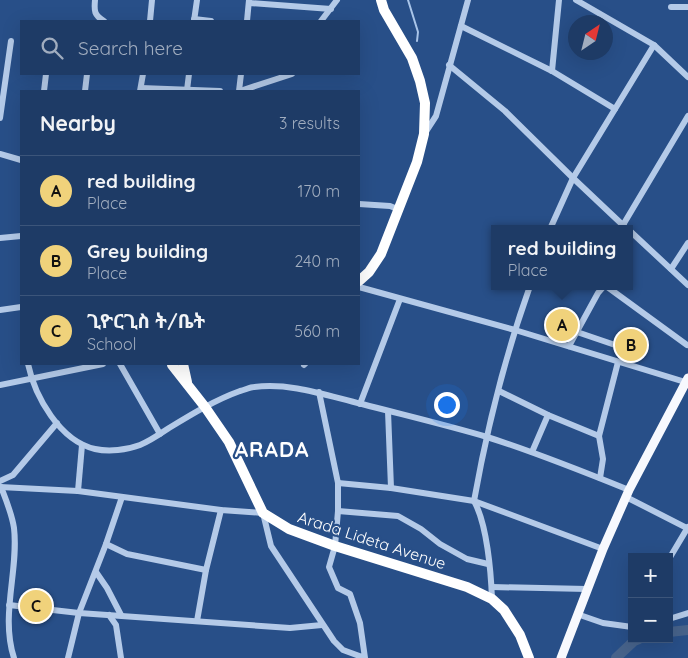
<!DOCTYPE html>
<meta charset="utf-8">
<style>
:root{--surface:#1e3b66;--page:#26426c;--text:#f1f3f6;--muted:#a1adbf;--line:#3c557a;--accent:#f0d27b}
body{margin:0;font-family:Quicksand,"Noto Sans Ethiopic",sans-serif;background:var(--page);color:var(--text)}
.controls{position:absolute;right:15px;bottom:15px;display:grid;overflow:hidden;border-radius:0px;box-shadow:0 5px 20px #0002}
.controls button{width:45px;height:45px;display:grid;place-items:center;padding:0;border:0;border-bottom:1px solid var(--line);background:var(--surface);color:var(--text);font:25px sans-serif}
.compass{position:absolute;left:568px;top:15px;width:45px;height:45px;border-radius:50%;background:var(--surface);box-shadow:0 5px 20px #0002;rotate:35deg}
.you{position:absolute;left:446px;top:404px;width:18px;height:18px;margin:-12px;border:4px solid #fff;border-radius:50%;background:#1a73e8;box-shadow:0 0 0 8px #1a73e833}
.badge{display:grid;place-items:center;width:32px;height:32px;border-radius:50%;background:var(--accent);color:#111;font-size:16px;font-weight:700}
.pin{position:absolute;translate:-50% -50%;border:2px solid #fff;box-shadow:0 1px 5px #0006}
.popup{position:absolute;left:491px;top:225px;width:142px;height:65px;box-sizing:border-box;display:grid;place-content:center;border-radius:0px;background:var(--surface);filter:drop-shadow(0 1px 4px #0005);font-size:16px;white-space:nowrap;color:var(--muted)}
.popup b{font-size:19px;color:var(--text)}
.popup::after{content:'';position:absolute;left:50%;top:100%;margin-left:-10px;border:10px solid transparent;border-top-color:var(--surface)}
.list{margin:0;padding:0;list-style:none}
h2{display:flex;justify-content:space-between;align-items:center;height:65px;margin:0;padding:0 20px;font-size:21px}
h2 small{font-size:16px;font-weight:400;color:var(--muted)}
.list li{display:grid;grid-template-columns:32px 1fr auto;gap:15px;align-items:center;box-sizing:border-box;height:70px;padding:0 20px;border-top:1px solid var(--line)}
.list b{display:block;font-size:19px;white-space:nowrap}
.list p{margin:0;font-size:16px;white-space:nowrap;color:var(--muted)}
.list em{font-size:16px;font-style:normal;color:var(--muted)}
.icon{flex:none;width:28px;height:28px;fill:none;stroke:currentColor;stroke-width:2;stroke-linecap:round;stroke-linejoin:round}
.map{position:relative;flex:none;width:688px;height:658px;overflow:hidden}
.search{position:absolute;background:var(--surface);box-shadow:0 5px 20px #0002;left:20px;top:20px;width:340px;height:55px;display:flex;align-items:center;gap:12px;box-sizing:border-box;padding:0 18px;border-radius:0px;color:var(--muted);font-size:19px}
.panel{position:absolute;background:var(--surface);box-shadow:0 5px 20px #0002;left:20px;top:90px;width:340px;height:275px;border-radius:0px}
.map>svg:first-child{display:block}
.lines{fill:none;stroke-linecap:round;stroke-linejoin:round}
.stream{stroke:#a9c5e9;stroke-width:2}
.river{stroke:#47638b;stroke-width:10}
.minor{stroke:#b4cae8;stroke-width:6}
.major{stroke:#f7f9fe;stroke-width:9}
.highway{stroke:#fff;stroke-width:10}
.labels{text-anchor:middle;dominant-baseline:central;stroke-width:4.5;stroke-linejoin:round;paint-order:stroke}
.street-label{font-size:16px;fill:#fff;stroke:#284f88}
.district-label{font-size:21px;font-weight:bold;letter-spacing:1px;fill:#fff;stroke:#284f88}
</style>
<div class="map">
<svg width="688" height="658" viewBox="0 0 688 658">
<rect width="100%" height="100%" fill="#284f88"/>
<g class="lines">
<path class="stream" d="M408 0 418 32 417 41"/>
<g class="river">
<path d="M669 632 688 630"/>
<path d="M616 658 634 641 639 639"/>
</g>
<g class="minor">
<path d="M95 0C94 11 94 15 104 21"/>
<path d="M576 0 654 45 688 77"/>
<path d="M249 3 331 9"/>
<path d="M671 7H688"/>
<path d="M194 19 211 21"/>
<path d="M150 21 152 0"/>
<path d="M194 21 197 0"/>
<path d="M247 21 249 0"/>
<path d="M321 21 337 0"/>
<path d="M461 26 552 71 615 109"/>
<path d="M449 65 505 111 573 178 627 229"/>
<path d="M552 71 559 0"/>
<path d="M141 88 220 91"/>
<path d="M187 90 189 74"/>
<path d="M44 91 46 74"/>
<path d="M85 91 87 74"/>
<path d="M140 91 143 74"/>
<path d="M239 91 241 74"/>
<path d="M240 91 292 74"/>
<path d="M0 118 11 41"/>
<path d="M425 133 436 116 468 0"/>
<path d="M0 154 21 160"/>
<path d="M359 204 390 206 400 210"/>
<path d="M623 225 688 116"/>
<path d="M550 229 573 178 654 45"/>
<path d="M630 231 688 285"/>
<path d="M0 238 21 236"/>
<path d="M671 269 688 243"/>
<path d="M606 286 687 345"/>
<path d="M359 287 515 330 688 383"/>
<path d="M0 310 21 307"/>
<path d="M577 332 621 347"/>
<path d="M569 346 598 293 604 286"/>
<path d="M28 364C35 397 60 441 95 449 109 452 127 450 140 445 150 441 160 434 169 428 192 414 215 400 240 391 245 390 250 387 254 387 290 382 328 396 362 404 404 415 446 425 487 437 535 452 582 471 629 490"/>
<path d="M120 364 160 434"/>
<path d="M304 365 305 364"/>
<path d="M0 385 103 364"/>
<path d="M499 391 548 415 599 436"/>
<path d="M360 404 400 299"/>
<path d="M388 411 391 488"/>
<path d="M532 452 548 415"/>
<path d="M600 478 603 459 599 436 618 362"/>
<path d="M0 481 13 475 57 423"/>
<path d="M338 483 391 488 474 501 603 549"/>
<path d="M0 487 78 491 221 510 263 513 271 546 334 641 343 650 365 658 360 623 350 594 338 588 329 567 335 546 338 511V483L319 392"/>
<path d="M1 487C6 500 12 514 14 528 19 570 0 615 14 658"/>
<path d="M78 491 82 445"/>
<path d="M626 497 687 528"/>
<path d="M338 511 398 516 421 529 440 544 467 559 488 564"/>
<path d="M106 544 127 554 206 570"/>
<path d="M669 559 688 527"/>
<path d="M96 572 107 588 121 615"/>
<path d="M492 587 587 589"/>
<path d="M492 599C491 572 487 524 474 501 487 428 505 356 530 286"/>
<path d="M9 605 79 613 290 628 322 625"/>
<path d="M577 614 603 623 632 627"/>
<path d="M109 615 116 625 121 658"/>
<path d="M669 619 688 613"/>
<path d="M197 621 206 570 221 510"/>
<path d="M68 658 79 613 106 544 122 497"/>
</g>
<path class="major" d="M561 658 603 549 629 490 688 378"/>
<g class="highway">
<path d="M359 281 369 272 381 254 417 162 424 134 425 103 420 81 412 58 384 10 381 0"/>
<path d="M183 364 187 382"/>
<path d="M172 365 205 407 229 442 263 513 289 529 335 546 467 587 492 599 504 610 520 635 529 658"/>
</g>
</g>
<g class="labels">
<g class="street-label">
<text transform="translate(372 540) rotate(18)">Arada Lideta Avenue</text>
</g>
<g class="district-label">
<text x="272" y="449">ARADA</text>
</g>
</g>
</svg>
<div class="controls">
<button>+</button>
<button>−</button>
</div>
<svg class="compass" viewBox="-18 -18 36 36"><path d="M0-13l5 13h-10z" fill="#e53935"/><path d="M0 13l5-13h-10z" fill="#a1adbf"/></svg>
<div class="you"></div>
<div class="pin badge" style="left:562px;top:325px">A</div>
<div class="popup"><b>red building</b>Place</div>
<div class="pin badge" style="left:631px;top:345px">B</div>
<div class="pin badge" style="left:36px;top:606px">C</div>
<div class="search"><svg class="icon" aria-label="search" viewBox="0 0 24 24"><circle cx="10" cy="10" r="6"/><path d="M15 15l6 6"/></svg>Search here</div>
<section class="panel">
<h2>Nearby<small>3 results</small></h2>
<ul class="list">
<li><span class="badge">A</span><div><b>red building</b><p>Place</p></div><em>170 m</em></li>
<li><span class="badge">B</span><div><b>Grey building</b><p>Place</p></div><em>240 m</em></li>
<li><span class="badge">C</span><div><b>ጊዮርጊስ ት/ቤት</b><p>School</p></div><em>560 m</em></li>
</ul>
</section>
</div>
